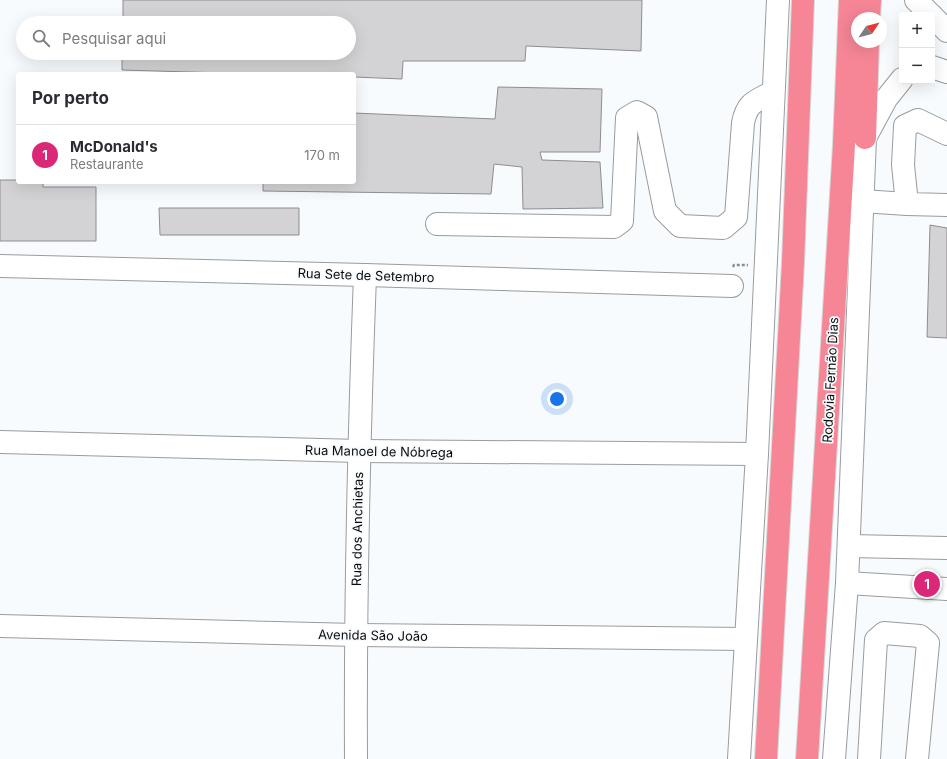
<!DOCTYPE html>
<html lang="pt">
<meta charset="utf-8">
<style>
:root{--surface:#fff;--page:#f2f2f3;--text:#2b2b33;--muted:#7c7c81;--line:#e1e1e2;--accent:#db2777}
body{margin:0;font-family:Inter,sans-serif;background:var(--page);color:var(--text)}
.controls{position:absolute;right:12px;top:12px;display:grid;overflow:hidden;border-radius:4px;box-shadow:0 4px 16px #0002}
.controls button{width:36px;height:36px;display:grid;place-items:center;padding:0;border:0;border-bottom:1px solid var(--line);background:var(--surface);color:var(--text);font:20px sans-serif}
.compass{position:absolute;left:851px;top:12px;width:36px;height:36px;border-radius:50%;background:var(--surface);box-shadow:0 4px 16px #0002;rotate:55deg}
.you{position:absolute;left:557px;top:399px;width:14px;height:14px;margin:-10px;border:3px solid #fff;border-radius:50%;background:#1a73e8;box-shadow:0 0 0 6px #1a73e833}
.badge{display:grid;place-items:center;width:26px;height:26px;border-radius:50%;background:var(--accent);color:#fff;font-size:13px;font-weight:700}
.pin{position:absolute;translate:-50% -50%;border:2px solid #fff;box-shadow:0 1px 4px #0006}
.list{margin:0;padding:0;list-style:none}
h2{display:flex;justify-content:space-between;align-items:center;height:52px;margin:0;padding:0 16px;font-size:17px}
h2 small{font-size:13px;font-weight:400;color:var(--muted)}
.list li{display:grid;grid-template-columns:26px 1fr auto;gap:12px;align-items:center;box-sizing:border-box;height:60px;padding:0 16px;border-top:1px solid var(--line)}
.list b{display:block;font-size:15px;white-space:nowrap}
.list p{margin:0;font-size:13px;white-space:nowrap;color:var(--muted)}
.list em{font-size:13px;font-style:normal;color:var(--muted)}
.icon{flex:none;width:22px;height:22px;fill:none;stroke:currentColor;stroke-width:2;stroke-linecap:round;stroke-linejoin:round}
.map{position:relative;flex:none;width:947px;height:759px;overflow:hidden}
.search{position:absolute;background:var(--surface);box-shadow:0 4px 16px #0002;left:16px;top:16px;width:340px;height:44px;display:flex;align-items:center;gap:10px;box-sizing:border-box;padding:0 14px;border-radius:22px;color:var(--muted);font-size:15px}
.panel{position:absolute;background:var(--surface);box-shadow:0 4px 16px #0002;left:16px;top:72px;width:340px;height:112px;border-radius:4px}
.map>svg:first-child{display:block}
.building{fill:#d3d2d4;stroke:#8e8d90}
.lines{fill:none;stroke-linecap:round;stroke-linejoin:round}
.minor-casing{stroke:#999c9e;stroke-width:24}
.highway-casing{stroke:#d8d8d8;stroke-width:24}
.path{stroke:#8a8c8d;stroke-width:2.5;stroke-dasharray:3 2;stroke-linecap:butt}
.minor{stroke:#fff;stroke-width:22}
.highway{stroke:#f68696;stroke-width:22}
.labels{text-anchor:middle;dominant-baseline:central;stroke-width:3.5;stroke-linejoin:round;paint-order:stroke}
.street-label{font-size:13px;fill:#0b0c0d;stroke:#f8fbfd}
</style>
<div class="map">
<svg width="947" height="759" viewBox="0 0 947 759">
<rect width="100%" height="100%" fill="#f8fbfd"/>
<g class="building">
<path d="M123 0H642L641 51 526 46 525 61H403L402 79 354 77V74H258L122 70V53H349V23H123Z"/>
<path d="M498 87 602 89 600 152H540L542 160 600 162 603 208 523 209 522 167 494 164 491 194 263 191V182H354V113L495 119Z"/>
<path d="M0 180H18V182H43V187H96V241H0Z"/>
<path d="M159 208H299V235H160Z"/>
<path d="M930 225 947 228V338L927 337Z"/>
</g>
<g class="lines">
<g class="minor-casing">
<g id="minor">
<path d="M916 0 931 15"/>
<path d="M932 16 947 31"/>
<path d="M932 67 947 72"/>
<path d="M947 134 918 120 905 126 903 165 907 204 947 205"/>
<path d="M862 201 907 204"/>
<path d="M437 224 614 227 622 221 627 118 637 112 646 117 665 211 680 226 723 228 736 217 743 123C747 102 756 101 773 92"/>
<path d="M0 266 365 275 732 286"/>
<path d="M0 442 359 451 757 454"/>
<path d="M849 546 947 548"/>
<path d="M847 583 947 589"/>
<path d="M0 626 356 635 746 639"/>
<path d="M356 759C355 597 359 436 365 275"/>
<path d="M739 759 757 454 778 0"/>
<path d="M834 759 847 583 865 138 886 99 902 79"/>
<path d="M869 759 876 640 884 633 920 636 928 643 917 759"/>
</g>
</g>
<g class="highway-casing">
<g id="highway">
<path d="M869 18 870 0"/>
<path d="M865 138 868 42"/>
<path d="M766 759 793 263 803 0"/>
<path d="M807 759 844 145 850 0"/>
</g>
</g>
<path class="path" d="M733 267 734 265H748"/>
<use href="#minor" class="minor"/>
<use href="#highway" class="highway"/>
</g>
<g class="labels">
<g class="street-label">
<text transform="translate(366 275) rotate(2)">Rua Sete de Setembro</text>
<text transform="translate(830 380) rotate(-87)">Rodovia Fernão Dias</text>
<text transform="translate(379 451) rotate(1)">Rua Manoel de Nóbrega</text>
<text transform="translate(357 529) rotate(-89)">Rua dos Anchietas</text>
<text transform="translate(373 635) rotate(1)">Avenida São João</text>
</g>
</g>
</svg>
<div class="controls">
<button>+</button>
<button>−</button>
</div>
<svg class="compass" viewBox="-18 -18 36 36"><path d="M0-13l5 13h-10z" fill="#e53935"/><path d="M0 13l5-13h-10z" fill="#7c7c81"/></svg>
<div class="you"></div>
<div class="pin badge" style="left:927px;top:584px">1</div>
<div class="search"><svg class="icon" aria-label="search" viewBox="0 0 24 24"><circle cx="10" cy="10" r="6"/><path d="M15 15l6 6"/></svg>Pesquisar aqui</div>
<section class="panel">
<h2>Por perto<small></small></h2>
<ul class="list">
<li><span class="badge">1</span><div><b>McDonald's</b><p>Restaurante</p></div><em>170 m</em></li>
</ul>
</section>
</div>
